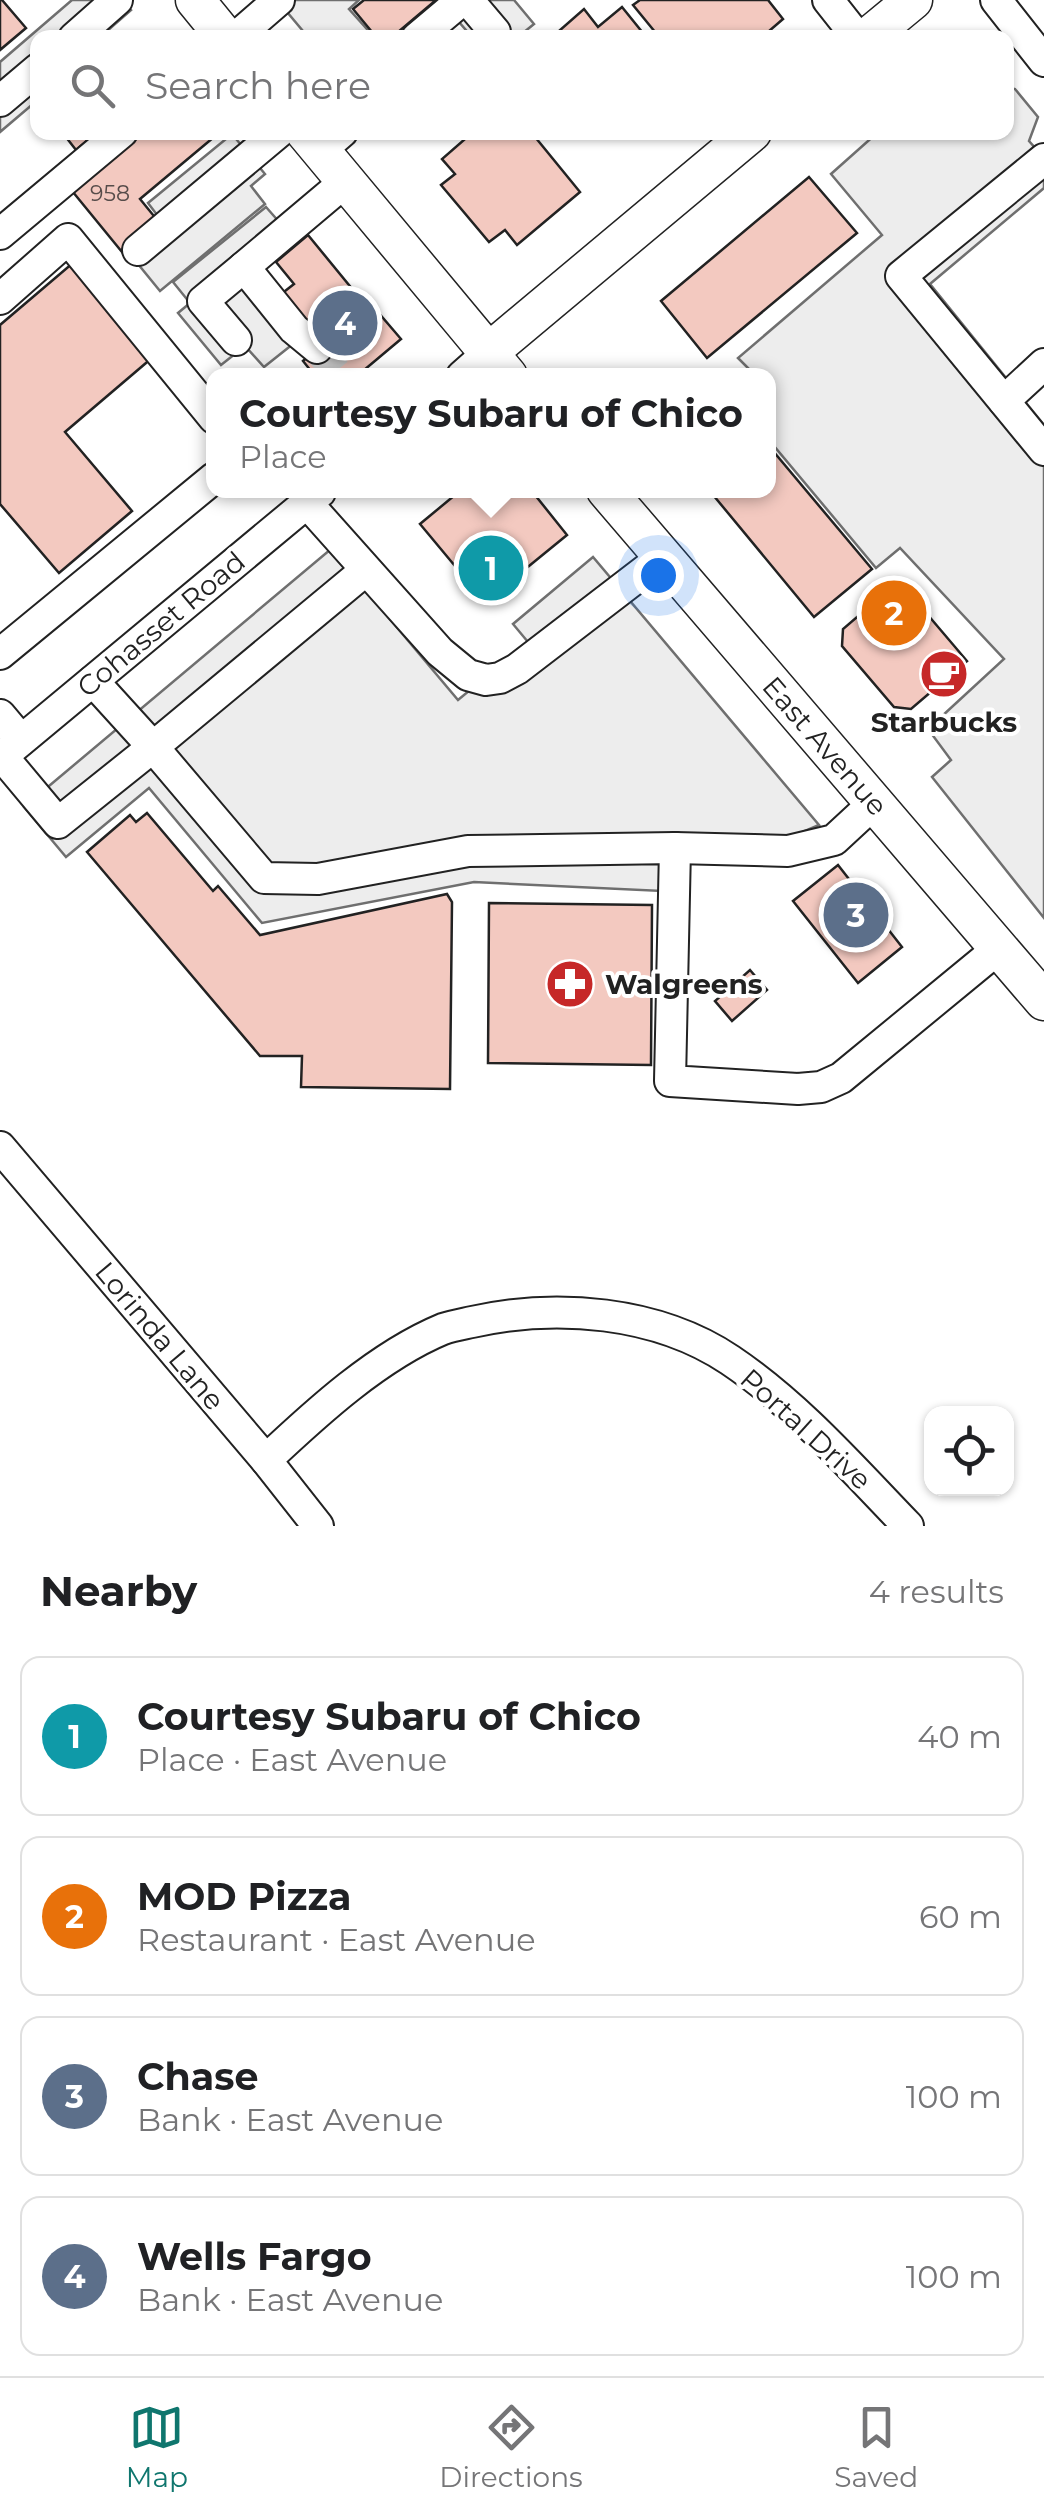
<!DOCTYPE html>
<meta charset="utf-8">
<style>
:root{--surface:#fff;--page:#f2f2f2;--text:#202124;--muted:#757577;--line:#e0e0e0;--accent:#0f766e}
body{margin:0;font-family:Montserrat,sans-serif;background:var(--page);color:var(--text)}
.controls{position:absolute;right:30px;bottom:30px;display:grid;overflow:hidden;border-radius:20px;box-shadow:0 2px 8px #0004}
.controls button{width:90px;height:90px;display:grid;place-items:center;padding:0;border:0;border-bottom:2px solid var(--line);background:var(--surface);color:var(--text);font:50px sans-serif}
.you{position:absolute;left:658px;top:575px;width:35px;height:35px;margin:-25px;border:8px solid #fff;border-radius:50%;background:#1a73e8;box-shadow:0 0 0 15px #1a73e833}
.badge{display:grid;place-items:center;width:65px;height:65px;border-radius:50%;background:var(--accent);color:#fff;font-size:32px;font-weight:700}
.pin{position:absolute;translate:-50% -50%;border:5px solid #fff;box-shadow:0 2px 10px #0006}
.popup{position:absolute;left:206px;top:368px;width:570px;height:130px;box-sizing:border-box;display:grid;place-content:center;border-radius:20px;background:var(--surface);filter:drop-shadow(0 2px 8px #0005);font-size:32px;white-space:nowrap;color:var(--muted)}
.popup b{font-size:38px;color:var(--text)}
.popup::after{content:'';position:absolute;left:50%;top:100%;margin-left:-20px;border:20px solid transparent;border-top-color:var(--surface)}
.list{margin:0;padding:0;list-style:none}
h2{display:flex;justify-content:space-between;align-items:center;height:130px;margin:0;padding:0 40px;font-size:42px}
h2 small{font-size:32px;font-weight:400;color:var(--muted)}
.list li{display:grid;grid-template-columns:65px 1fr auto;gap:30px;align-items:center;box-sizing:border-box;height:160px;margin:0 20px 20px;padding:0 20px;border:2px solid var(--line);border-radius:20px}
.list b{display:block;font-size:38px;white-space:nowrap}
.list p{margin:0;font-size:32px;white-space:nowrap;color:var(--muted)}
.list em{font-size:32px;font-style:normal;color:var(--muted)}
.icon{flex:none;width:55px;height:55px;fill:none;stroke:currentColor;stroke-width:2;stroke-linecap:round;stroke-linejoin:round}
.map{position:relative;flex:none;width:1044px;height:1526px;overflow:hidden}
.search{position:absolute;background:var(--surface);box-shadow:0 2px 8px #0004;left:30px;right:30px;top:30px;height:110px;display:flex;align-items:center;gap:25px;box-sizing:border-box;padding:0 35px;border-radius:20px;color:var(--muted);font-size:38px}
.sheet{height:850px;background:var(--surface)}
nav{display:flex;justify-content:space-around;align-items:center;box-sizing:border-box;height:140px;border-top:2px solid var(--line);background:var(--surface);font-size:28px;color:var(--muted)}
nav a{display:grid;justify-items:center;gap:5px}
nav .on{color:var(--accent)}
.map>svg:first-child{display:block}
.parking{fill:#ededed;stroke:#6f6f6f;stroke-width:2.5}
.building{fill:#f3c9c0;stroke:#222;stroke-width:2.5}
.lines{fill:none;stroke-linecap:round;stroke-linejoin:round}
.minor-tunnel{stroke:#d3d3d3;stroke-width:30;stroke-dasharray:30 15;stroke-linecap:butt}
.minor-casing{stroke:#222;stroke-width:34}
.major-casing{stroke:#222;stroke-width:41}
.minor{stroke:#fff;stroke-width:30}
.major{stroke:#fff;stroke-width:38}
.labels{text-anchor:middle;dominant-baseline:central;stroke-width:8;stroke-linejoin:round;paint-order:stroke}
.number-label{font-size:22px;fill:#564c4a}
.street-label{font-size:28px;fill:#222;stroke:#fff}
.poi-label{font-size:28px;font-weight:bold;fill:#222;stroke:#fff}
</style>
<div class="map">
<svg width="1044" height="1526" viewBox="0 0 1044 1526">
<rect width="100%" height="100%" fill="#fff"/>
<g class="parking">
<path d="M72 0H123L131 10 107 31 111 37 38 38 37 89 32 96 33 104 0 132V62Z"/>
<path d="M277 0H359L349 9 374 37H308Z"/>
<path d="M454 0H514L534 24 518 37H472L446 7Z"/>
<path d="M1007 87 1015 89 1038 117 1029 141 1044 158V188L930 284 1044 425V918L932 777 951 760 928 729 1004 659 900 548 876 568 769 440 768 376 749 375 752 372 738 358 882 235 831 174 877 133 1006 132Z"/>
<path d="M232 134 265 174 251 186 265 204 160 291 129 253 164 224 148 203Z"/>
<path d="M266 207 281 224 245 254 308 332 264 367 245 346 221 365 178 313 190 303 173 282Z"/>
<path d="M331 549 458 700 528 642 513 624 593 557 819 825 784 840 662 841V891L474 882 262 923 149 788 66 857 24 807Z"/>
</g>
<g class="building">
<path d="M0 0H2L26 28 0 50Z"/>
<path d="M364 0H436L391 38H377L353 9Z"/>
<path d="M640 0H768L783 19 761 38H660L633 5Z"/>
<path d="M622 7 647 38H551L584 9 598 27Z"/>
<path d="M62 132H97L76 150Z"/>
<path d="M132 132H220L140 199 158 221 122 252 68 186Z"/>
<path d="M473 132H495L499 137 505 132H531L580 192 517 245 505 230 489 242 441 185 455 174 442 159Z"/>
<path d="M809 177 857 233 707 358 661 301Z"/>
<path d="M308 235 367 307 371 304 401 339 357 376H315L303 361 321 345 280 295 294 284 276 262Z"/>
<path d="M74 262 153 357 65 432 132 511 59 573 0 504V325Z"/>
<path d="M768 445 872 569 814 617 709 490H768Z"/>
<path d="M461 490H497L499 493 502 490H531L567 535 485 602 420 524Z"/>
<path d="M899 581 967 661 911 709 894 707 842 646 843 629Z"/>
<path d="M147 813 213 891 218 886 260 935 447 894 452 902 450 1089 301 1087 302 1056H260L87 852 130 815 136 822Z"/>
<path d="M838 865 902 947 858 983 793 901Z"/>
<path d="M489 903 652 905 651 1065 488 1063Z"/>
<path d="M750 970 767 990 732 1021 715 1001Z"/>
</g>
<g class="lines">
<path class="minor-tunnel" d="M317 348 340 376"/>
<g class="minor-casing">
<g id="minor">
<path d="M468 0 495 32"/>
<path d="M828 0 858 38"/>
<path d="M996 0 1044 61"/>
<path d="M74 38 117 0"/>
<path d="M235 38 279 0"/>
<path d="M417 38 462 0"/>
<path d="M0 101 38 69"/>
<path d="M320 151 342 132"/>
<path d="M1044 159 901 276 1044 450"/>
<path d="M0 234 122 132"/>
<path d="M138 250 279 132"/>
<path d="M0 299 68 239 214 418"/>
<path d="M236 340 203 301 244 267"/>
<path d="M317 348 294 329 244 267 346 181"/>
<path d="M462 376 488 353"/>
<path d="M1004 401 1044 364"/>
<path d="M307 503 440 652 468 675 486 680 500 678 517 669 663 557"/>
<path d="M366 570 153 747 264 878 318 879 468 851 675 848 670 1081 798 1089 821 1087 841 1078 999 948"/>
<path d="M0 654 214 478"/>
<path d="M0 715 21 740"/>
<path d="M2 756 58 823 153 747 93 681"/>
<path d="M0 758 320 492"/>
<path d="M675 848 788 851 834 840 874 803"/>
<path d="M0 1147 266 1460 318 1526"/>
<path d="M266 1460C317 1412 378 1356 443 1329 452 1326 463 1324 472 1322 556 1303 657 1311 730 1360 797 1405 852 1468 908 1526"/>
</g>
</g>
<g class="major-casing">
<g id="major">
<path d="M195 0 226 38"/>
<path d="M867 38 913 0"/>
<path d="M305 132 508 376"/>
<path d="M488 353 752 132"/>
<path d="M606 490 1044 1001"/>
</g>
</g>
<use href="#minor" class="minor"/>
<use href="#major" class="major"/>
</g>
<defs>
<g id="cafe-disc" transform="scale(2.5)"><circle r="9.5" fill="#c62828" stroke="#fff"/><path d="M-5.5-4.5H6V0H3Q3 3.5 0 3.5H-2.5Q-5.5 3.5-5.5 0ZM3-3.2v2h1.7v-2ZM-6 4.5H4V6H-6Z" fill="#fff"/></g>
<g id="pharmacy-disc" transform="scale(2.5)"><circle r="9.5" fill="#c62828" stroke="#fff"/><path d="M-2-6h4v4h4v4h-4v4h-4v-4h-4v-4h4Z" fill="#fff"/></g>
</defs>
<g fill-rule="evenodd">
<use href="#cafe-disc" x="944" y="674"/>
<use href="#pharmacy-disc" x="570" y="984"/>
</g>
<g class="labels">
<g class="number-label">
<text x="110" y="193">958</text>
</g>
<g class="street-label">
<text transform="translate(161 624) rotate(-40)">Cohasset Road</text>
<text transform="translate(825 746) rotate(49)">East Avenue</text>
<text transform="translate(160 1336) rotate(50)">Lorinda Lane</text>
<text transform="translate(806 1429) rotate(42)">Portal Drive</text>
</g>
<g class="poi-label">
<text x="944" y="722">Starbucks</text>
<text x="605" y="984" text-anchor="start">Walgreens</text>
</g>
</g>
</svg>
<div class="controls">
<button><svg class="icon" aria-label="locate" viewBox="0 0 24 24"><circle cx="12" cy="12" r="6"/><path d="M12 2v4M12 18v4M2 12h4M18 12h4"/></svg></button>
</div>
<div class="you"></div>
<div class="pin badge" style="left:491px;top:568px;background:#0f9aa8">1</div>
<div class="popup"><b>Courtesy Subaru of Chico</b>Place</div>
<div class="pin badge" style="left:894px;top:613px;background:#e8710a">2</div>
<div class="pin badge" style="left:856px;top:915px;background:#5c6f8a">3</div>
<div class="pin badge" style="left:345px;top:323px;background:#5c6f8a">4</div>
<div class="search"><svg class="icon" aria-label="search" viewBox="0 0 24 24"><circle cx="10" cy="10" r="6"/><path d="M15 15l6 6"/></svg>Search here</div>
</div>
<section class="sheet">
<h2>Nearby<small>4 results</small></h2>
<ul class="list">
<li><span class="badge" style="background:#0f9aa8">1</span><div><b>Courtesy Subaru of Chico</b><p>Place · East Avenue</p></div><em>40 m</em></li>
<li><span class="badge" style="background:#e8710a">2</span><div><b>MOD Pizza</b><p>Restaurant · East Avenue</p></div><em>60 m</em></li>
<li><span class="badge" style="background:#5c6f8a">3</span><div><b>Chase</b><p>Bank · East Avenue</p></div><em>100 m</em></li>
<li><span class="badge" style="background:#5c6f8a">4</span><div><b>Wells Fargo</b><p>Bank · East Avenue</p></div><em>100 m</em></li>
</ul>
</section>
<nav>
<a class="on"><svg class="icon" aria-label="map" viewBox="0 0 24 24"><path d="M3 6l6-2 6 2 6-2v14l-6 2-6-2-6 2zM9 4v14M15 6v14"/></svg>Map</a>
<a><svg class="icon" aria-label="directions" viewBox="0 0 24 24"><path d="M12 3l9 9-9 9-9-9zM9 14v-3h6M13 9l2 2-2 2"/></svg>Directions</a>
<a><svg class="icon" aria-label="saved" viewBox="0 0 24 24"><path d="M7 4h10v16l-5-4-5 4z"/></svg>Saved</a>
</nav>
